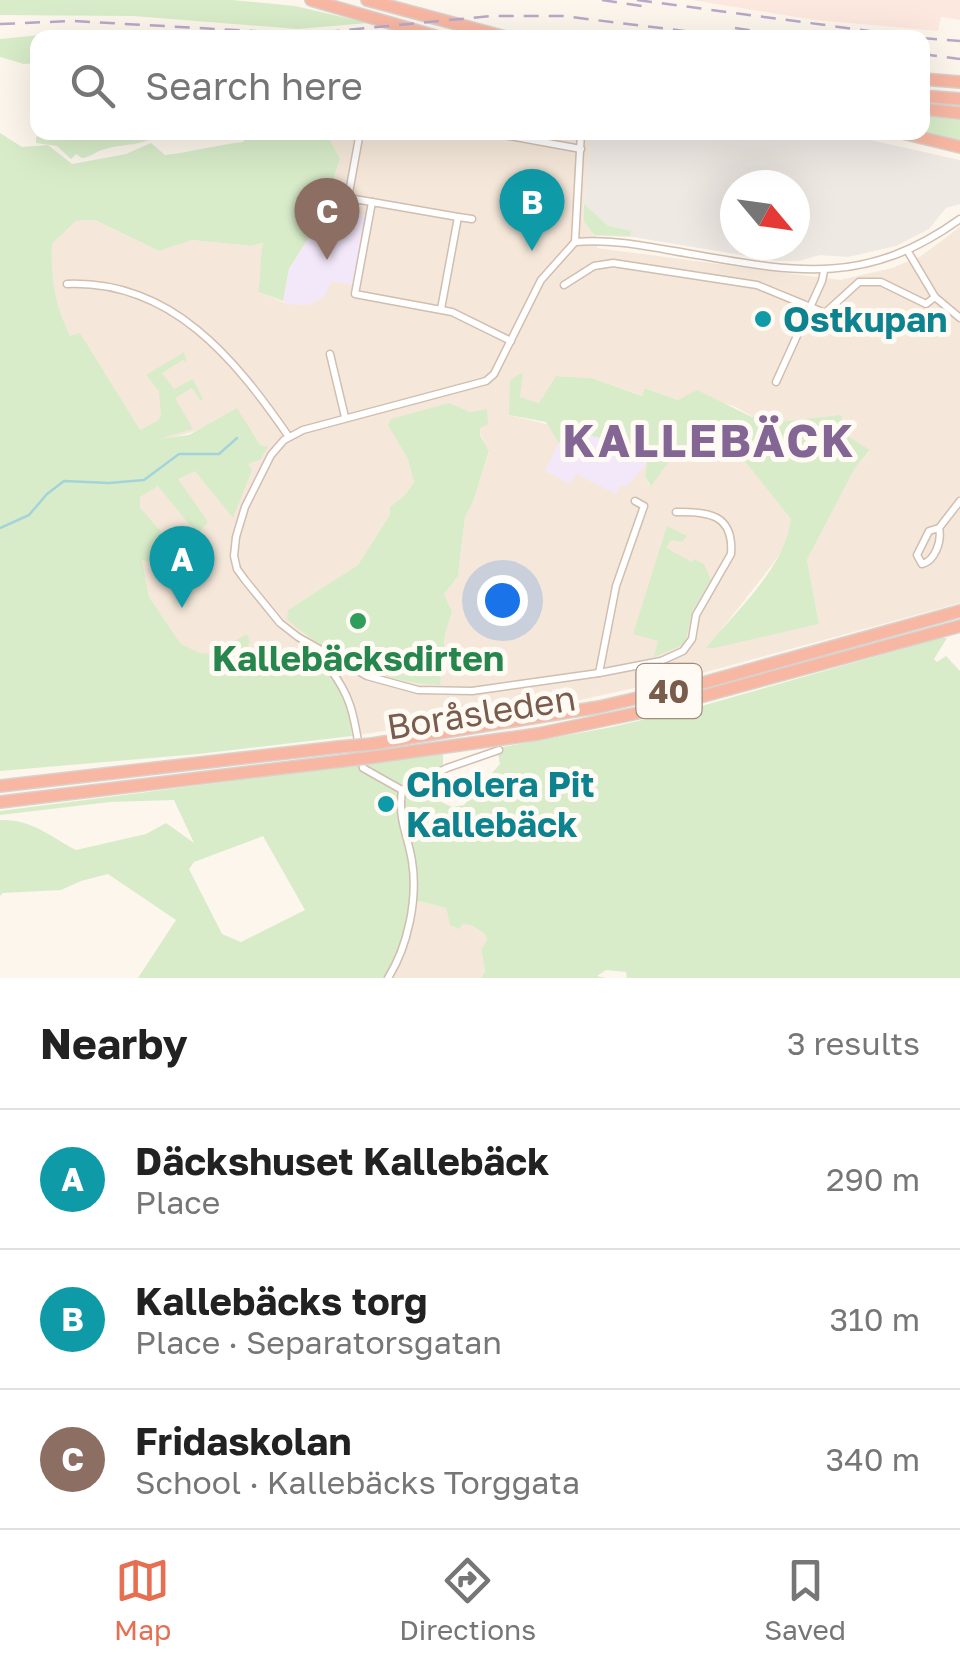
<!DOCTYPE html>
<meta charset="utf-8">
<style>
:root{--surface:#fff;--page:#f6f6f6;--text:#222;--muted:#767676;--line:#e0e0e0;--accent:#e76f51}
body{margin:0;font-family:"Golos Text",sans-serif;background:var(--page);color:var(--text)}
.compass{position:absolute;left:720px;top:170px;width:90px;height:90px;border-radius:50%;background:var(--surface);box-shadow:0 10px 40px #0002;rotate:119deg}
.you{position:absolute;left:502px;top:600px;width:35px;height:35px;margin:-25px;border:8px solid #fff;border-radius:50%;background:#1a73e8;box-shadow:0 0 0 15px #1a73e833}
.badge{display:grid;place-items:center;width:65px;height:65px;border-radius:50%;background:var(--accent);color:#fff;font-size:32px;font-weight:700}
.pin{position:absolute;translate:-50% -82px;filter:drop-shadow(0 2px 5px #0008)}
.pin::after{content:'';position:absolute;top:52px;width:35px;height:30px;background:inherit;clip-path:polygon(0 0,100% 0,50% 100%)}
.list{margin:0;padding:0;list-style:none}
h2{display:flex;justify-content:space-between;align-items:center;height:130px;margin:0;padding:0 40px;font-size:42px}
h2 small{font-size:32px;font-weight:400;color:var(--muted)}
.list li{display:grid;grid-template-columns:65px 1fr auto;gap:30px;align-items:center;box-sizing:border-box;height:140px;padding:0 40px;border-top:2px solid var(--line)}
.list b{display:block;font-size:38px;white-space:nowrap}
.list p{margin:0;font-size:32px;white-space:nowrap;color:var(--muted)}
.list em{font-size:32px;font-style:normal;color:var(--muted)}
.icon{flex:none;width:55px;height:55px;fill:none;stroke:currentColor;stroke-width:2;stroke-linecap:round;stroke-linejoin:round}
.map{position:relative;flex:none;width:960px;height:978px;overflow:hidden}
.search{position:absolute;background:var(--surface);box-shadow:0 10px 40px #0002;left:30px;right:30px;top:30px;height:110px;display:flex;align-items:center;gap:25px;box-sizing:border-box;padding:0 35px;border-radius:20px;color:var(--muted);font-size:38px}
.sheet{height:550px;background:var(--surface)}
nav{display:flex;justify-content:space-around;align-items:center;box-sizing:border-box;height:140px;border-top:2px solid var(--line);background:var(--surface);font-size:28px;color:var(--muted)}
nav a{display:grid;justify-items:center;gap:5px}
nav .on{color:var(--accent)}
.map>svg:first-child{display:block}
.residential{fill:#f5e8da;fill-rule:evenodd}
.commercial{fill:#fde8e0}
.industrial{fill:#efe9e4;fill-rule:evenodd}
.education{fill:#f3e8fa}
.green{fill:#d8ecc9;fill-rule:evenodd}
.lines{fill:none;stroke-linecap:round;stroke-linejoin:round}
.stream{stroke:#a5d3da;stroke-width:2.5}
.street-casing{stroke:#d1beb0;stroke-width:9}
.highway-casing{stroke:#dad1cd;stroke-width:14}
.street{stroke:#fff;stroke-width:6}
.highway{stroke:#f7b7a3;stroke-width:11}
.rail{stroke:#b9a8c9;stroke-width:2.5;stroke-dasharray:15 10;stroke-linecap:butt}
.highway-bridge-casing{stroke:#dad1cd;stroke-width:14;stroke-linecap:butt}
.highway-bridge{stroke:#f7b7a3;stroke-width:11}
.culture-dot{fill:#0f9aa8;stroke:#fffaf3;stroke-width:4}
.leisure-dot{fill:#2e9e5b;stroke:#fffaf3;stroke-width:4}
.labels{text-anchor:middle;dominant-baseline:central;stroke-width:10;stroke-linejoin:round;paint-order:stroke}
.shield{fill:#fffaf3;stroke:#a28b7f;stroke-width:2.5}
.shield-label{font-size:32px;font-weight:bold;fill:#7a5c4d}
.culture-label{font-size:35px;font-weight:bold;fill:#0d838f;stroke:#fffaf3;text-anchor:start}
.leisure-label{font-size:35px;font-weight:bold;fill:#27864d;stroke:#fffaf3}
.street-label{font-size:35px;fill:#7a5c4d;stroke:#fffaf3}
.district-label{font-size:45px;font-weight:bold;letter-spacing:2.5px;fill:#846695;stroke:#fffaf3}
</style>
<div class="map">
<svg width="960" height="978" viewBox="0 0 960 978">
<rect width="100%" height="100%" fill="#fdf6ec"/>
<g class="residential">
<path d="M326 133H591L583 212 593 235 597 236V248L840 280 892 268 921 256 960 227V603L702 673 571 702 352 736 350 710 317 676H302L281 664 274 644 256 659 244 653 247 635 211 654H200L181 644 149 597 142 559 160 563 173 554 175 548 140 507V497L146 491 194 471 230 469 260 460 200 430 167 439 147 440 98 396 60 320 51 283 52 244 76 221 95 220 159 251 192 240 251 246 264 243 258 292 288 304 332 281 366 216 325 208 340 159ZM522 372 519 397 539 403 557 376 592 378 643 396 646 388 678 400 692 394 736 407 753 417 870 451 855 468 807 560 819 624 707 648 772 565 789 540 792 519 744 459 685 447 673 456 650 486 645 477 650 449 509 415 512 390ZM461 409 470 412 489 452 473 502 465 517 458 575 444 594 452 612 445 635 441 678 379 675 303 634 289 610 358 565 389 516 390 507 405 495 414 482 407 457Z"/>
<path d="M419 901 446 908 449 920 471 925 485 934 487 940 481 949 485 973 481 978H384L395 961 409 902Z"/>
</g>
<path class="commercial" d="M692 0H960V20L941 17 938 31 815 20Z"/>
<path class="industrial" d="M591 133H839L960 160V204L946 208 929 229 896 246 848 257 820 255 799 261H777L633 237 597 236 586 227 583 212ZM735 185H795V245H735Z"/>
<g class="education">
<path d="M325 208 366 216 354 285 332 281 323 298 308 305 288 304 283 301 289 270 309 237 319 226Z"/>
<path d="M580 433 650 449 648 462 628 485 620 486 616 494 576 474 571 484 545 471 559 443Z"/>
</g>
<g class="green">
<path d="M0 0H232L295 6 368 23 298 29 133 16 0 15Z"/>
<path d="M91 30 212 37H214L38 38 37 63 24 64 0 57V39Z"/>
<path d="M923 116 960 120V141L922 132Z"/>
<path d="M269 132 326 133 340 159 319 226 309 237 289 269 283 301 258 292C261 274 260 259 263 243L251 246 192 240 159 251 95 220 76 221 52 244C51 282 54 301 70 336L80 333 140 430 157 421 161 416 159 391 146 375 184 352 187 363 183 360 162 373 174 389 193 379 203 399 201 401 192 388 175 398 193 429 159 439 189 435 237 408 260 445 268 447 260 460 248 464 252 470 233 518 195 471 178 479 208 522 197 534 158 486 140 497V507L175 548 172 561 164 566 142 560 149 597 181 644 200 653 211 654 247 634 250 642 244 653 251 658 261 657 262 646 270 641C287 663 281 675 317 676L323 670C346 681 350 713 352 736L198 754 0 771V133L22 147 48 145 72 164 126 154 151 143 165 155C192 152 216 145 243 142L249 133Z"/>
<path d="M47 133 147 132 160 134C140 147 126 143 105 149 96 151 91 157 82 158L76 154 71 159 57 146 36 143V137Z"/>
<path d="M584 204 608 226 631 231 630 236 594 235 584 221Z"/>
<path d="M523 372 520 397 539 403 556 376 592 378 642 396 645 388 678 400 697 390 752 417 765 414 778 422 841 415 846 435 870 450 855 468 807 560 819 624 714 648H706C736 611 785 568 791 519L744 460 685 447 673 456 651 486 645 477 649 449 580 433 559 443 546 422 509 415 510 380Z"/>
<path d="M449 403 470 412 487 409 488 424 480 428V435L489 451 473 502 465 517 458 576 444 594 452 612 445 635 440 685C384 683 328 657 287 619L288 610 358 565 389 516 390 507 405 495 414 482 407 457 388 425 391 419Z"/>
<path d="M667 526 687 536 682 542 671 540 666 548 692 562 694 559 704 564 711 580 693 610 685 644 654 657 658 641 633 634Z"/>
<path d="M940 638H947L934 659 937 662 946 656 960 671V978H627L626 972 606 970 597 976 606 978H481L485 972 481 949 487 940 485 934 471 925 463 924 459 929 450 925 446 908 419 901 409 902 401 947 384 978H138L176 920 108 874 81 881 61 890 3 893 0 896V820C32 819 49 836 76 850L146 834 166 823 194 843 174 800 110 802 0 815V811L443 754V784L434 793 437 800 452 807 464 805 500 764 497 748 612 727 698 707ZM263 836 305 910 241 942 222 934 189 869 194 862Z"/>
</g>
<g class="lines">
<path class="stream" d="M0 528 29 515 47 494 64 481 109 483 144 480 179 454H219L237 438"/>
<g class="street-casing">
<g id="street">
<path d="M360 132 348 198 372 202"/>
<path d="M487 132 581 149"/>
<path d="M581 132 575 242 541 280 494 374 486 381 303 430 284 440 271 455 245 507 236 537 234 556 237 569 245 580 280 623 298 637 367 676 418 690 472 691 599 673 661 661 683 651 692 639 696 615 731 554C734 515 709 511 676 512"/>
<path d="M458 217 372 202 355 294 452 312 511 341"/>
<path d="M575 242C608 239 641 245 674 251 786 270 860 291 960 219"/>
<path d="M907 250 935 297 960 318"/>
<path d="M67 284C172 280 235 359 289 437"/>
<path d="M564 285 594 266 613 263 757 285 825 313 859 282H881L926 304 935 297"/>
<path d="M441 309 458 217 472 219"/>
<path d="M330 354 345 417"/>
<path d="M776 382 822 281 824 271"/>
<path d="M939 528 929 531 917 555 922 564C935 561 942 541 939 528L960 501"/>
<path d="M332 659 330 669C357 704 354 727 363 768L402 790"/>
<path d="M599 673 616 586 644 506 635 501"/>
<path d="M402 790 447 768 499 750"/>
<path d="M388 978C408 946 418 899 412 861 407 831 398 822 402 790"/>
</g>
</g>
<g class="highway-casing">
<g id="highway">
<path d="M311 0 442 38"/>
<path d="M367 0 509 38"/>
<path d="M922 79 960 82"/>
<path d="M922 96 960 99"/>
<path d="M922 109 960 113"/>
<path d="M898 132 960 147"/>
<path d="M372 744 599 707 706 682 960 611"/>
<path d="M374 757 538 734 652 710 960 626"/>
<path d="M0 786 339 747"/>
<path d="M0 802 342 761"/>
</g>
</g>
<use href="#street" class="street"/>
<use href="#highway" class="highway"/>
<g class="rail">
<path d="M602 0 648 7"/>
<path d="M637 0 922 38"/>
<path d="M0 24 73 21 306 34 491 16H563L741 38"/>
<path d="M735 28 799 38"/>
<path d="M922 38 960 41"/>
<path d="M922 54 960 59"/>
</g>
<g class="highway-bridge-casing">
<g id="highway-bridge">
<path d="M339 747 372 744"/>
<path d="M342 761 374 757"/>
</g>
</g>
<use href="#highway-bridge" class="highway-bridge"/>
</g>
<g class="culture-dot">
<circle cx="763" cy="319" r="10"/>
<circle cx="386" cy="804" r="10"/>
</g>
<circle class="leisure-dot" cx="358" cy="621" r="10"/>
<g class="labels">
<rect class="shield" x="636.5" y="664" width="65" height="54" rx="8"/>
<g class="shield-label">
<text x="669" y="691">40</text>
</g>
<g class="culture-label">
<text x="783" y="319">Ostkupan</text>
<text x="406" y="784">Cholera Pit<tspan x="406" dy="40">Kallebäck</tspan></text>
</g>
<g class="leisure-label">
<text x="358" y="658">Kallebäcksdirten</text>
</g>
<g class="street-label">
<text transform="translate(481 712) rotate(-9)">Boråsleden</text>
</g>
<g class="district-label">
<text x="709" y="440">KALLEBÄCK</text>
</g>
</g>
</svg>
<svg class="compass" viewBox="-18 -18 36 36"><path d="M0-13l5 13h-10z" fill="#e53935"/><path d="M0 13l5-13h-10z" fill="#767676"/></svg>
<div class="you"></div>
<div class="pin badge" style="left:182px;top:608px;background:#0f9aa8">A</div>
<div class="pin badge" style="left:532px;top:251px;background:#0f9aa8">B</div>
<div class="pin badge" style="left:327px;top:260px;background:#8d6e63">C</div>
<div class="search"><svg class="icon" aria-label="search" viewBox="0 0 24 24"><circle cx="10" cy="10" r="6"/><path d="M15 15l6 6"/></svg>Search here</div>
</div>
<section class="sheet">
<h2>Nearby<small>3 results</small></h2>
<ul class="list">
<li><span class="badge" style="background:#0f9aa8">A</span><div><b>Däckshuset Kallebäck</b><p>Place</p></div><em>290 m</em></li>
<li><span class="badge" style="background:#0f9aa8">B</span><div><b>Kallebäcks torg</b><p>Place · Separatorsgatan</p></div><em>310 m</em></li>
<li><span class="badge" style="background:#8d6e63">C</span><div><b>Fridaskolan</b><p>School · Kallebäcks Torggata</p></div><em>340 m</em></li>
</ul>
</section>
<nav>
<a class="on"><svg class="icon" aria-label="map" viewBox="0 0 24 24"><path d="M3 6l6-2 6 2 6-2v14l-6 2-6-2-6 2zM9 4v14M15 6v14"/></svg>Map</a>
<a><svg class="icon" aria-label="directions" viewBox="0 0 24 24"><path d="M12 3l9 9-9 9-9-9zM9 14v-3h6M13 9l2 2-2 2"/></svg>Directions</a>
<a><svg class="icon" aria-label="saved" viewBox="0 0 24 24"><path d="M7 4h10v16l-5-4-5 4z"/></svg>Saved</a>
</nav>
